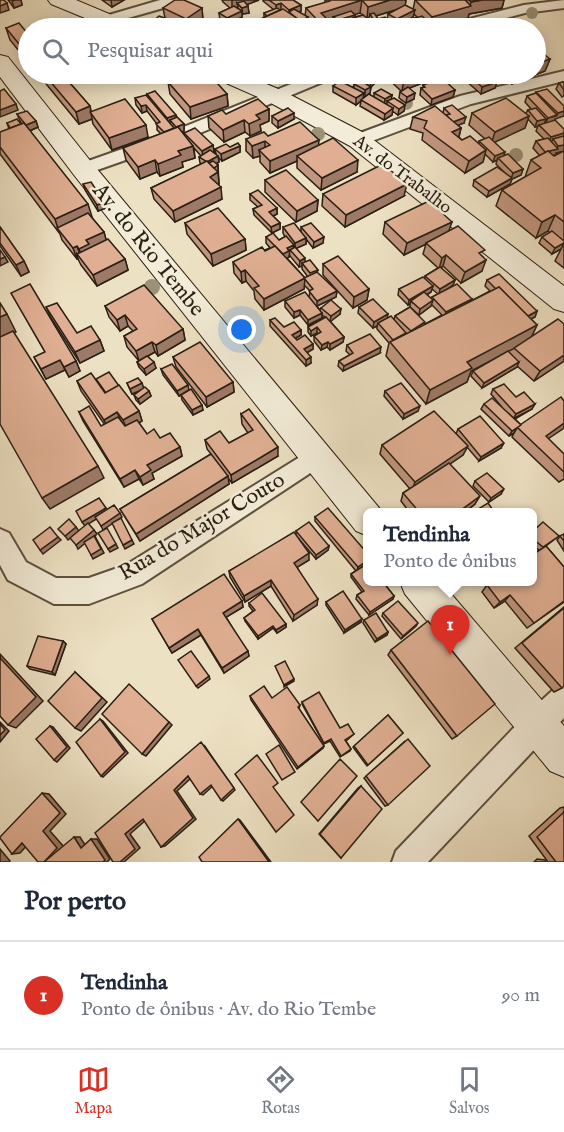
<!DOCTYPE html>
<html lang="pt">
<meta charset="utf-8">
<style>
:root{--surface:#fff;--page:#f2f2f3;--text:#1f2937;--muted:#747a83;--line:#e0e1e3;--accent:#d93025}
body{margin:0;font-family:"IM FELL English",serif;background:var(--page);color:var(--text)}
.you{position:absolute;left:242px;top:330px;width:21px;height:21px;margin:-15px;border:4px solid #fff;border-radius:50%;background:#1a73e8;box-shadow:0 0 0 9px #1a73e833}
.badge{display:grid;place-items:center;width:39px;height:39px;border-radius:50%;background:var(--accent);color:#fff;font-size:20px;font-weight:700}
.pin{position:absolute;translate:-50% -50px;filter:drop-shadow(0 2px 3px #0008)}
.pin::after{content:'';position:absolute;top:32px;width:21px;height:18px;background:inherit;clip-path:polygon(0 0,100% 0,50% 100%)}
.popup{position:absolute;left:363px;top:508px;width:174px;height:78px;box-sizing:border-box;display:grid;place-content:center;border-radius:9px;background:var(--surface);filter:drop-shadow(0 2px 4px #0005);font-size:20px;white-space:nowrap;color:var(--muted)}
.popup b{font-size:22px;color:var(--text)}
.popup::after{content:'';position:absolute;left:50%;top:100%;margin-left:-12px;border:12px solid transparent;border-top-color:var(--surface)}
.list{margin:0;padding:0;list-style:none}
h2{display:flex;justify-content:space-between;align-items:center;height:78px;margin:0;padding:0 24px;font-size:26px}
h2 small{font-size:20px;font-weight:400;color:var(--muted)}
.list li{display:grid;grid-template-columns:39px 1fr auto;gap:18px;align-items:center;box-sizing:border-box;height:108px;padding:0 24px;border-top:2px solid var(--line)}
.list b{display:block;font-size:22px;white-space:nowrap}
.list p{margin:0;font-size:20px;white-space:nowrap;color:var(--muted)}
.list em{font-size:20px;font-style:normal;color:var(--muted)}
.icon{flex:none;width:33px;height:33px;fill:none;stroke:currentColor;stroke-width:2;stroke-linecap:round;stroke-linejoin:round}
.map{position:relative;flex:none;width:564px;height:862px;overflow:hidden}
.search{position:absolute;background:var(--surface);box-shadow:0 3px 15px #0003;left:18px;right:18px;top:18px;height:66px;display:flex;align-items:center;gap:15px;box-sizing:border-box;padding:0 21px;border-radius:33px;color:var(--muted);font-size:22px}
.sheet{height:186px;background:var(--surface)}
nav{display:flex;justify-content:space-around;align-items:center;box-sizing:border-box;height:84px;border-top:2px solid var(--line);background:var(--surface);font-size:16px;color:var(--muted)}
nav a{display:grid;justify-items:center;gap:3px}
nav .on{color:var(--accent)}
.map>svg:first-child{display:block}
.lines{fill:none;stroke-linecap:round;stroke-linejoin:round}
.minor-casing{stroke:#5b503f;stroke-width:4}
.secondary-casing{stroke:#2a1f13;stroke-width:2}
.minor{fill:#f3ecd8;fill-rule:evenodd}
.secondary{fill:#f3ecd8;fill-rule:evenodd}
.tree{fill:#9a9177}
.wall{fill:#c1967e;stroke:#2a1f13;stroke-width:1.5;fill-rule:evenodd}
.shaded-wall{fill:#9d7a67;stroke:#2a1f13;stroke-width:1.5}
.building{fill:#e0af93;stroke:#2a1f13;stroke-width:1.5}
.labels{text-anchor:middle;dominant-baseline:central;stroke-width:5;stroke-linejoin:round;paint-order:stroke}
.far-street-label{font-size:18px;fill:#2a1f13;stroke:#f3ecd8}
.street-label{font-size:22px;fill:#2a1f13;stroke:#f3ecd8}
</style>
<div class="map">
<svg width="564" height="862" viewBox="0 0 564 862">
<rect width="100%" height="100%" fill="#ede1c3"/>
<filter id="stains"><feTurbulence type="fractalNoise" baseFrequency=".00333" numOctaves="4"/><feColorMatrix values="0 0 0 0 .2 0 0 0 0 .09 0 0 0 0 .02 0 0 0 .5 -.17"/></filter>
<radialGradient id="worn" r=".72"><stop offset=".6" stop-color="#630" stop-opacity="0"/><stop offset="1" stop-color="#630" stop-opacity=".3"/></radialGradient>
<g class="lines">
<g class="minor-casing">
<g id="minor">
<path d="M160 0H183L181 3 107 24 100 20 102 17Z"/>
<path d="M564 0V8L525 13 467 28H444L446 25 524 5Z"/>
<path d="M564 71V81L471 104 364 144H352L349 140 352 136 460 96Z"/>
<path d="M316 74H337L335 77 188 138 83 175 77 173 74 169 77 165 176 130Z"/>
<path d="M316 447 324 450 327 457 324 464 142 584 89 604H54L8 580 0 565V529L9 533 26 562 56 578H89L126 565Z"/>
<path d="M564 685V718L428 862H392L396 851 527 714 554 689Z"/>
</g>
</g>
<g class="secondary-casing">
<g id="secondary">
<path d="M48 0H76L133 24 136 28H109L51 4Z"/>
<path d="M0 55 8 57 92 163 380 509 382 512H368V536L356 531 74 175 0 77Z"/>
<path d="M214 74H243L283 91 366 134 564 286V312L554 309 350 146 267 101 217 79Z"/>
<path d="M400 582H441L564 726V777L550 771 405 594Z"/>
</g>
</g>
<use href="#minor" class="minor"/>
<use href="#secondary" class="secondary"/>
</g>
<g class="tree">
<circle cx="532" cy="13" r="6"/>
<circle cx="406" cy="103" r="7"/>
<circle cx="318" cy="134" r="7"/>
<circle cx="516" cy="155" r="7"/>
<circle cx="152" cy="287" r="8"/>
</g>
<g class="wall">
<path d="M8 0H21L22 5 14 8Z"/>
<path d="M102 0H124L112 7Z"/>
<path d="M222 0H259L247 4 249 13 242 14V17L228 24 220 20 219 13 230 8 223 2Z"/>
<path d="M263 0H293L301 5V11L299 12 305 16 306 8 325 3V0H406L405 5 413 10 415 0H504L502 8 469 14 468 18 433 28H393V24L388 20 387 28H364V27L357 28 353 24V22L339 26 342 28H248L256 25V21L264 18V13L274 10 263 1ZM395 10 388 14 387 20 378 19 376 16ZM360 13 363 15 355 17V14ZM414 14 417 17 412 19 411 23 408 20 413 17ZM333 21V23L336 26 332 28V24L330 22Z"/>
<path d="M163 8H202L203 21 192 28H183L170 22 171 27 168 28H153L152 22 165 18Z"/>
<path d="M6 28 28 34V62L10 40Z"/>
<path d="M550 59 545 71 512 84 499 74H536Z"/>
<path d="M38 74H62L90 106 91 111 148 137 112 150 93 124 92 119 79 124Z"/>
<path d="M289 74H319L306 83Z"/>
<path d="M379 74 378 80 371 87 370 93 365 97 363 96V98L374 97V93L392 95 391 99 404 111 398 115 392 111V115L384 120 360 106 361 101 356 105 333 92V86L354 87V84L356 83 352 81V75Z"/>
<path d="M385 74H425L424 78 420 80V84L409 88 414 99 406 103 399 98 400 92 401 91 385 76Z"/>
<path d="M468 74 495 88 481 94 466 81Z"/>
<path d="M168 82 227 94 228 106 191 119 170 94Z"/>
<path d="M564 82V96L562 97 556 89 559 83Z"/>
<path d="M423 85 455 90 453 97 431 105 420 95 421 88H423Z"/>
<path d="M536 92 564 106 555 120 564 151 556 153 555 155 553 156H554L564 151V268L555 261 561 249 552 254 539 243 542 237 550 233 548 231 536 238 496 206 502 190 525 177 531 160 540 156 533 148 536 141 544 139 536 131 538 126 535 127 528 119 525 128 494 142 503 156 523 169 521 175 512 179 510 184 487 197 473 186 474 180 504 172 496 164 497 160 493 162 485 154 483 162 465 173 422 140 423 133 410 129 413 117 443 113 444 108 464 123 458 125 461 128 459 137 462 140 479 143V141L485 139 469 125 472 113H526L528 110 531 109 525 102 527 96 536 93Z"/>
<path d="M147 94 177 117 184 124V131L182 132 184 134V133L213 145 214 152H213L216 154 215 149 240 146V152L222 161 218 157 219 162 216 164 218 165 219 184 218 185 222 199 175 222 154 199 151 188 202 164 200 163 199 157 201 156 194 148 195 158 182 162 183 167 160 176 157 172 140 179 126 160 123 148 161 134 157 130V124L147 111 142 113 136 105 135 98 147 96Z"/>
<path d="M269 109V121L260 125 261 131 250 136 245 132 224 142 209 128 208 116Z"/>
<path d="M17 114 36 121 38 127 30 131 93 219 104 232 106 240 125 259 128 270 97 286 81 265 78 259H77L62 240 60 234 0 154V132L9 129 7 123 22 124 20 121Z"/>
<path d="M272 116 294 119 278 128 272 123Z"/>
<path d="M268 136 318 145 357 172 321 190 297 168V161L270 173 260 162V156L253 158 246 151V139Z"/>
<path d="M265 180 318 200 317 211 296 222 265 192Z"/>
<path d="M83 184 106 208 98 211 85 190Z"/>
<path d="M250 194 277 208V214L273 216 280 223V229L272 233 254 215 253 209 258 207 250 200Z"/>
<path d="M323 194 404 196 345 227 322 206Z"/>
<path d="M385 222 449 231 483 257 482 271 461 283 443 266 441 268 455 280 453 285 447 290 472 299 471 301 490 291 485 286 487 280 537 311 535 317 531 319 537 325 532 336 564 324V361L534 381 517 366V367L482 388 471 376 473 371 486 363 471 371 467 382 426 404 386 356 389 343 377 329V326L373 328 358 313 359 307 394 320 395 316 410 307V304L408 305 398 295 399 289 425 278V276L438 268 423 254 426 244 404 255 383 234ZM432 289 438 294 432 297 431 299 427 295 431 292ZM432 305 442 315 425 324 410 307 419 315 431 306Z"/>
<path d="M185 223 245 239 246 250 213 266 187 234Z"/>
<path d="M0 227 24 261 29 272 21 276 0 246Z"/>
<path d="M283 227 301 231V227L323 243 313 248 306 239V244L296 248 305 262 318 270 317 273 337 291 336 297 317 306 320 310 321 308 340 314 330 321 344 337 343 342 330 350 327 347 321 350 314 341V336L317 334V333L311 336 308 332V327L325 317 322 315V318L308 325 300 315 294 318 285 307V301L309 297 310 291 304 285V289L264 310 255 299 254 291 246 281 242 283 234 273 233 262 270 248 266 243V237L279 240 285 237 283 233ZM289 253 290 256 299 267 302 266V269L308 277 305 278 287 258 289 257Z"/>
<path d="M323 264 369 289 367 300 353 308 323 275Z"/>
<path d="M11 293 76 361 80 371 69 377 65 370 46 379 34 357 45 352Z"/>
<path d="M105 306 183 329 185 340 158 356 155 352 148 356 156 368 146 375 139 367 137 362 139 361 127 347 124 336 133 331 128 326 120 331 109 317Z"/>
<path d="M46 307 77 333 100 340 104 351 80 363 51 318Z"/>
<path d="M270 320 284 327 301 330V335L296 338 297 340 313 344V349L307 353 311 363 306 366 270 326Z"/>
<path d="M347 345 380 353 343 371 338 366 339 361 350 355 346 351Z"/>
<path d="M173 357 233 382 234 392 207 407 176 367Z"/>
<path d="M161 369 189 390 203 410 193 415 182 400 181 395 179 396 163 375Z"/>
<path d="M96 379 119 386 139 411 142 421 139 423 147 434 160 438 180 447 182 456 152 473 154 479 143 485 139 479 124 487 83 421 79 412 101 426 105 425 81 391 77 381 97 382Z"/>
<path d="M127 383H142L143 388 149 391 151 396 140 404 136 400 134 395 142 390 132 394Z"/>
<path d="M493 389 516 397 532 409 515 419 521 425 548 439 564 454V479L559 482 512 437 514 433 509 436 481 409 484 404 501 406 491 394Z"/>
<path d="M385 391 418 411 403 419 384 396Z"/>
<path d="M241 414 278 456 232 483 228 478 229 484 140 541 120 509 211 454 207 449 205 440 229 443 248 433 242 424Z"/>
<path d="M458 429 501 448 479 461 467 447 463 455 450 464 475 504 464 513H410L401 501 403 493 410 489 380 454 382 445 456 434Z"/>
<path d="M475 481 501 494 489 502 473 486Z"/>
<path d="M315 517 368 563 394 596 393 599 369 615 356 599 357 595 362 592 351 577V574L356 571 315 521Z"/>
<path d="M296 531 329 546 328 550 316 559 298 538 309 560 297 567 317 605 293 621 271 586 245 602 230 577 229 571 296 535Z"/>
<path d="M532 532 559 536 546 546 564 567V602L527 628 505 601 494 608 482 592 487 585 539 550 532 545Z"/>
<path d="M564 534V551L557 540 560 536Z"/>
<path d="M242 601 243 607 226 617 249 656 224 673 201 635 172 653 152 619Z"/>
<path d="M326 602 361 622 344 633 326 605Z"/>
<path d="M249 603 286 624V627L277 633 273 628 258 639 245 621 244 618 253 611 249 606Z"/>
<path d="M564 607 562 688 554 692 515 648Z"/>
<path d="M383 613 416 626 401 639 382 616Z"/>
<path d="M364 620 388 632 387 635 375 642 363 623Z"/>
<path d="M63 641 66 644 55 675 30 669 27 666Z"/>
<path d="M391 650 457 736 452 739 388 655Z"/>
<path d="M250 696 272 698 300 705 299 709 324 746 323 748 297 769 251 700Z"/>
<path d="M302 702 340 728 354 734 346 741 351 749 350 751 340 757 330 741 324 744 302 704Z"/>
<path d="M388 715 403 733 367 766 353 747Z"/>
<path d="M404 742 388 805 385 806 364 778Z"/>
<path d="M361 786 341 858 340 857 319 834 358 788Z"/>
<path d="M564 807V862H548L529 836 560 808Z"/>
<path d="M537 859 545 860 546 862H534Z"/>
</g>
<g class="shaded-wall">
<path d="M16 0H21L22 5 14 8 12 1Z"/>
<path d="M111 0H124L112 7Z"/>
<path d="M232 0H259L241 7 237 3 238 8 232 10Z"/>
<path d="M362 0 360 13 337 20 333 17V21L322 25 321 13Z"/>
<path d="M390 0H406L405 7 372 17 370 14 369 18 367 19 368 7Z"/>
<path d="M482 0H504L502 8 469 14 468 18 433 28H427H430L432 17 470 6 471 2Z"/>
<path d="M7 3 9 10 0 13V6Z"/>
<path d="M281 3V10L276 12V5Z"/>
<path d="M301 5V11L289 16V10Z"/>
<path d="M248 6 249 13 242 14V8Z"/>
<path d="M202 8 203 21 192 28H188L186 19Z"/>
<path d="M415 10 413 17 396 26 397 19Z"/>
<path d="M242 11V17L228 24 227 18Z"/>
<path d="M355 15V19L353 18V22L337 27 338 20Z"/>
<path d="M308 17V23L299 26V22Z"/>
<path d="M298 19V28H278Z"/>
<path d="M368 19 367 26 364 23V27L357 28 358 22Z"/>
<path d="M170 20 171 27 168 28H163L162 26Z"/>
<path d="M388 21 387 28H376V24Z"/>
<path d="M332 24V28H323V26Z"/>
<path d="M550 59 545 71 512 84 516 74H536V64Z"/>
<path d="M307 74H319L306 83Z"/>
<path d="M379 74 378 80 371 87 370 93 365 97V90L370 87 371 82Z"/>
<path d="M418 74H425L424 78 420 80V84L402 91 404 79Z"/>
<path d="M497 82 495 88 481 94 482 87Z"/>
<path d="M455 90 453 97 431 105 432 99Z"/>
<path d="M364 93 363 99 356 105V98Z"/>
<path d="M415 93 414 99 406 103 407 97Z"/>
<path d="M227 94 228 106 191 119 190 107Z"/>
<path d="M392 95 391 102 387 101V104L384 106 385 99Z"/>
<path d="M16 104 18 110 0 117V110Z"/>
<path d="M146 105 147 111 142 113 141 106Z"/>
<path d="M405 105 404 111 398 115 399 109Z"/>
<path d="M90 106 92 119 79 124 76 112Z"/>
<path d="M393 108 392 115 384 120 385 114Z"/>
<path d="M269 109V121L260 125 261 131 250 136 249 124 256 115Z"/>
<path d="M564 111V116L555 119 554 122 545 124 548 118 556 116 558 113Z"/>
<path d="M294 113V119L278 128V121Z"/>
<path d="M176 115 177 121 170 120V124L169 125 167 118Z"/>
<path d="M529 116 525 128 491 144 495 132Z"/>
<path d="M466 117 464 123 449 129 451 123Z"/>
<path d="M546 119 544 125H539L538 126 535 127 537 121Z"/>
<path d="M244 120 245 132 224 142 223 130Z"/>
<path d="M36 121 38 127 29 131 26 125Z"/>
<path d="M184 124V131L177 134 176 127Z"/>
<path d="M146 125 148 137 112 150 109 138Z"/>
<path d="M461 128 458 140 452 132Z"/>
<path d="M564 133V139H553L551 143 548 144 551 137Z"/>
<path d="M319 140 318 152 297 156V161L270 173V161Z"/>
<path d="M265 141V153L259 150 260 156 253 158 252 146Z"/>
<path d="M213 145 214 152 203 157 202 151Z"/>
<path d="M564 145V151L556 153 555 155 543 159 545 152 557 149 558 146Z"/>
<path d="M193 146 195 158 182 162 183 167 160 176 158 164 178 151Z"/>
<path d="M240 146V152L222 161 221 154Z"/>
<path d="M486 150 483 162 465 173 469 161Z"/>
<path d="M505 152 503 158H498L497 160 493 162 495 156Z"/>
<path d="M218 156 219 162 210 167 207 162Z"/>
<path d="M155 160 157 172 140 179 138 167Z"/>
<path d="M358 160 357 172 321 190 322 178Z"/>
<path d="M218 165V172L213 175 218 172 219 184 211 188 210 177 212 169Z"/>
<path d="M523 169 521 175 512 179 510 184 487 197 489 191 511 179 513 173Z"/>
<path d="M407 184 404 196 345 227 346 215Z"/>
<path d="M221 187 222 199 175 222 173 211Z"/>
<path d="M318 200 317 211 296 222 297 211Z"/>
<path d="M104 202 106 208 98 211 97 205Z"/>
<path d="M88 204 93 220 58 229 55 219Z"/>
<path d="M277 208V214L269 218V212Z"/>
<path d="M555 215 548 231 536 238 542 222Z"/>
<path d="M452 222 448 233 426 243V244L404 255 407 243Z"/>
<path d="M280 223V229L272 233 271 227Z"/>
<path d="M104 232 107 243 83 261 79 249 86 240Z"/>
<path d="M324 237 323 243 313 248 314 242Z"/>
<path d="M306 238V244L295 249V243Z"/>
<path d="M245 239 246 250 213 266 211 254Z"/>
<path d="M564 243V246L563 245 561 249 552 254 555 248Z"/>
<path d="M294 245V251L290 250 289 257 282 261V255L287 248Z"/>
<path d="M77 246 81 258 77 254 78 259H77L73 248Z"/>
<path d="M446 255 443 266 439 269 442 258Z"/>
<path d="M5 257 8 262 0 266V259Z"/>
<path d="M305 258V264L302 263V266L299 267 300 261Z"/>
<path d="M125 259 128 270 97 286 93 275Z"/>
<path d="M486 260 482 271 461 283 465 272Z"/>
<path d="M24 261 29 272 21 276 16 265Z"/>
<path d="M245 270 246 281 242 283 241 272Z"/>
<path d="M305 278 304 289 264 310V299Z"/>
<path d="M455 280 453 285 439 295 440 289Z"/>
<path d="M433 286 431 292 413 303 411 301 410 304 408 305 409 300Z"/>
<path d="M369 289 367 300 353 308 354 297Z"/>
<path d="M337 291 336 297 317 306V301Z"/>
<path d="M472 299 470 304 444 318 446 312Z"/>
<path d="M433 300 431 306 419 315 420 309Z"/>
<path d="M341 309 340 314 330 322 331 316Z"/>
<path d="M300 310V315L294 318V312Z"/>
<path d="M537 311 535 317 522 323 525 318Z"/>
<path d="M322 313V318L308 325V320Z"/>
<path d="M7 314 16 332 0 340V317Z"/>
<path d="M388 314 387 320 378 323 377 326 373 328 374 322Z"/>
<path d="M125 315 128 326 120 331 117 320Z"/>
<path d="M537 325 530 340 471 371 467 382 426 404 430 390 467 362Z"/>
<path d="M317 327V333L311 336V331Z"/>
<path d="M183 329 185 340 158 356 156 345Z"/>
<path d="M301 330V335L292 340V335Z"/>
<path d="M344 337 343 342 330 350V344Z"/>
<path d="M100 340 104 351 80 363 75 352Z"/>
<path d="M152 342 155 352 139 361 136 351Z"/>
<path d="M328 342 327 347 321 350 322 345Z"/>
<path d="M313 344V349L303 355 304 349Z"/>
<path d="M381 347 380 353 343 371 344 366Z"/>
<path d="M564 355V361L534 381 540 371Z"/>
<path d="M311 357V363L306 366V360Z"/>
<path d="M60 360 65 370 46 379 41 369Z"/>
<path d="M76 361 80 371 69 377 64 367Z"/>
<path d="M154 362 156 368 146 375 144 369Z"/>
<path d="M519 362 517 367 482 388 484 383Z"/>
<path d="M233 382 234 392 207 407 206 397Z"/>
<path d="M142 383 144 389 132 394 130 389Z"/>
<path d="M188 385 189 390 179 396 177 391Z"/>
<path d="M149 391 151 396 140 404 138 399Z"/>
<path d="M535 404 532 409 513 419 516 414Z"/>
<path d="M202 405 203 410 193 415 192 410Z"/>
<path d="M420 406 418 411 403 419 404 414Z"/>
<path d="M139 411 142 421 127 430 123 420Z"/>
<path d="M117 412 121 421 108 429 104 420Z"/>
<path d="M564 423V428L539 445 546 436Z"/>
<path d="M517 428 514 433 509 436 512 431Z"/>
<path d="M504 443 501 448 479 461 481 457Z"/>
<path d="M468 446 463 455 412 490 415 482Z"/>
<path d="M180 447 182 456 152 473 154 479 143 485 140 477 147 465Z"/>
<path d="M278 447V456L232 483 231 475Z"/>
<path d="M98 466 104 478 50 509 42 498Z"/>
<path d="M135 470 139 479 124 487 120 479Z"/>
<path d="M228 476 229 484 140 541 136 534Z"/>
<path d="M504 489 501 494 489 502 491 498Z"/>
<path d="M480 496 475 504 464 513H457Z"/>
<path d="M106 508 108 512 85 526 82 522Z"/>
<path d="M120 513 122 517 103 530 101 526Z"/>
<path d="M76 527 79 531 68 540 65 536Z"/>
<path d="M94 530 97 534 95 536 104 553 93 559 91 555 94 536 78 549 76 545Z"/>
<path d="M58 537 61 540 43 554 40 550Z"/>
<path d="M132 540 134 544 125 549 123 545Z"/>
<path d="M116 544 118 548 110 552 108 549Z"/>
<path d="M329 546 328 550 316 559V555Z"/>
<path d="M309 553V560L293 570 294 563Z"/>
<path d="M368 560V563L357 571 358 567Z"/>
<path d="M271 580V586L245 602 244 596Z"/>
<path d="M510 595 505 601 494 608 500 602Z"/>
<path d="M394 596 393 599 369 615 370 612Z"/>
<path d="M318 599 317 605 293 621 294 615Z"/>
<path d="M242 601 243 607 225 618 223 613Z"/>
<path d="M362 619 361 622 344 633 345 630Z"/>
<path d="M418 623 416 626 401 639 403 636Z"/>
<path d="M286 624V627L277 633 276 630Z"/>
<path d="M273 626V628L258 639V636Z"/>
<path d="M198 629 201 635 172 653 169 648Z"/>
<path d="M388 632 387 635 375 642 377 639Z"/>
<path d="M63 641 66 644 55 675 52 672Z"/>
<path d="M248 651 249 656 224 673 222 668Z"/>
<path d="M0 654 43 701 16 728 8 725Z"/>
<path d="M75 672 107 702 81 731 75 728Z"/>
<path d="M209 676 210 679 198 688 196 686Z"/>
<path d="M294 679V681L284 687V685Z"/>
<path d="M100 719 103 721 128 753 103 777 101 776Z"/>
<path d="M0 722 9 731 0 742Z"/>
<path d="M169 722 172 725 146 756 142 754Z"/>
<path d="M50 726 53 727 70 748 57 762 54 760Z"/>
<path d="M204 745 235 790 223 801 221 800Z"/>
<path d="M324 746 323 748 297 769 298 767Z"/>
<path d="M188 776 191 778 177 791 196 819 165 846 161 847 174 790Z"/>
<path d="M211 785 213 786 203 795 200 794Z"/>
<path d="M42 793 49 794 66 814 50 831 64 847 44 862Z"/>
<path d="M143 819H147L130 834 140 848 124 862H120L125 834Z"/>
<path d="M238 819 240 820 271 862H269Z"/>
<path d="M74 837H80L87 848H81Z"/>
<path d="M91 839H97L110 859 107 862H103Z"/>
<path d="M30 842 20 853 12 854 22 843Z"/>
<path d="M0 849 10 861 9 862H1L0 861Z"/>
</g>
<g class="building">
<path d="M0 0H4L7 3 0 6Z"/>
<path d="M175 0H184L202 8 186 19 163 8Z"/>
<path d="M269 0H293L301 5 289 10 281 3 276 5Z"/>
<path d="M330 0H390L368 7 362 0 321 13 332 24 323 26 306 8 330 1Z"/>
<path d="M415 0H465L471 6 432 17Z"/>
<path d="M469 0H482L471 2Z"/>
<path d="M244 1 248 6 242 8 237 3Z"/>
<path d="M405 5 415 10 397 19 388 14Z"/>
<path d="M234 6 242 11 227 18 219 13Z"/>
<path d="M277 8 280 10 267 16 264 13Z"/>
<path d="M283 9 298 19 278 28H248L260 23 256 21Z"/>
<path d="M294 9 308 17 299 22 298 21V19L289 12Z"/>
<path d="M351 11 355 15 338 20 333 17Z"/>
<path d="M374 13 378 19 385 17 388 21 376 24 370 14Z"/>
<path d="M363 15 368 19 358 22 353 18Z"/>
<path d="M159 16 170 20 162 26 152 22Z"/>
<path d="M422 16 433 27 427 28H422L412 19Z"/>
<path d="M407 19 415 28H399L394 23Z"/>
<path d="M206 21 221 26 219 28H199Z"/>
<path d="M373 21 379 28H369L364 23Z"/>
<path d="M308 22 314 28H301L298 24Z"/>
<path d="M19 23 28 34V55L6 28Z"/>
<path d="M338 25 342 28H332Z"/>
<path d="M536 48 550 59 536 64Z"/>
<path d="M44 74H62L90 106 76 112Z"/>
<path d="M192 74H209L227 94 190 107 168 82Z"/>
<path d="M354 74H379L371 82 365 78 362 80 352 75Z"/>
<path d="M398 74H418L404 79Z"/>
<path d="M468 74H487L497 82 482 87Z"/>
<path d="M442 78 455 90 432 99 421 88 425 87 423 85Z"/>
<path d="M360 80 371 87 365 90 354 84Z"/>
<path d="M340 81 364 93 356 98 333 86Z"/>
<path d="M564 82V90L559 83Z"/>
<path d="M408 87 415 93 407 97 400 92Z"/>
<path d="M4 89 16 104 0 110V91Z"/>
<path d="M381 89 392 95 385 99 374 93Z"/>
<path d="M547 89 564 106V111L558 113 536 92Z"/>
<path d="M155 91 176 115 167 118 147 94Z"/>
<path d="M536 93 557 115 548 118 527 96Z"/>
<path d="M369 94 393 108 385 114 361 100Z"/>
<path d="M146 95 174 128 164 132 156 124 160 122 146 105 141 106 135 98Z"/>
<path d="M394 98 405 105 399 109 387 101Z"/>
<path d="M506 98 529 116 495 132 472 113Z"/>
<path d="M125 99 146 125 109 138 90 112Z"/>
<path d="M258 99 269 109 256 115 260 119 249 124 244 120 223 130 208 116 222 110 226 114Z"/>
<path d="M452 105 466 117 453 122 446 115 450 114 444 108Z"/>
<path d="M435 106 461 128 452 132 462 140 470 136 486 150 469 161 424 128 427 121 413 117Z"/>
<path d="M288 108 294 113 278 121 272 116Z"/>
<path d="M536 108 546 119 537 121 528 110Z"/>
<path d="M27 111 36 121 26 125 17 114Z"/>
<path d="M177 117 184 124 176 127 170 120Z"/>
<path d="M17 119 21 124 10 128 7 123Z"/>
<path d="M555 120 564 129V133L551 137 539 125Z"/>
<path d="M300 122 319 140 270 161 259 150 270 145 265 141 252 146 246 139 264 132 268 136Z"/>
<path d="M24 123 88 204 55 219 0 147V132Z"/>
<path d="M178 127 193 146 178 151 181 155 158 164 155 160 138 167 123 148Z"/>
<path d="M195 128 213 145 202 151 184 133Z"/>
<path d="M564 136V145L558 146 553 139Z"/>
<path d="M489 137 505 152 495 156 479 141Z"/>
<path d="M333 138 358 160 322 178 297 156Z"/>
<path d="M548 138 558 149 545 152 536 141Z"/>
<path d="M238 143 240 146 221 154 215 149 226 144 230 147Z"/>
<path d="M210 150 218 156 207 162 199 157Z"/>
<path d="M548 151 554 156 564 151V222L555 215 542 222 502 190 541 168 531 160Z"/>
<path d="M508 154 523 169 513 173 498 158Z"/>
<path d="M207 161 218 172 210 177 221 187 173 211 151 188Z"/>
<path d="M213 161 218 165 214 168 209 163Z"/>
<path d="M383 164 407 184 346 215 323 194Z"/>
<path d="M497 167 512 178 489 191 474 180Z"/>
<path d="M286 170 318 200 297 211 265 180Z"/>
<path d="M91 182 104 202 97 205 83 184Z"/>
<path d="M258 190 277 208 269 212 280 223 271 227 253 209 262 205 250 194Z"/>
<path d="M429 201 452 222 407 243 385 222Z"/>
<path d="M218 208 245 239 211 254 185 223Z"/>
<path d="M88 213 104 232 86 240 89 244 79 249 77 246 73 248 57 228Z"/>
<path d="M294 223 306 238 295 243 283 227Z"/>
<path d="M311 223 324 237 314 242 301 227Z"/>
<path d="M458 226 485 250 479 253 486 260 465 272 446 255 442 258 426 243Z"/>
<path d="M0 227 24 261 16 265 0 243Z"/>
<path d="M552 231 564 241V243L555 248 542 237Z"/>
<path d="M273 233 279 240 286 236 294 245 287 248 289 251 283 254 266 237Z"/>
<path d="M108 239 125 259 93 275 77 254Z"/>
<path d="M275 246 305 278 264 299 254 288 259 286 245 270 241 272 233 262 262 247 265 251Z"/>
<path d="M295 247 305 258 300 261 290 250Z"/>
<path d="M0 250 5 257 0 259Z"/>
<path d="M338 256 369 289 354 297 323 264Z"/>
<path d="M310 260 318 270 310 273 302 263Z"/>
<path d="M440 267 455 280 440 289 425 276Z"/>
<path d="M317 272 337 291 317 301 309 291 313 289 304 278Z"/>
<path d="M499 274 537 311 528 316 499 287 496 289 487 280Z"/>
<path d="M423 277 433 286 409 300 399 289Z"/>
<path d="M30 284 76 361 64 367 60 360 41 369 34 357 45 352 11 293Z"/>
<path d="M457 284 472 299 446 312 432 297Z"/>
<path d="M144 285 183 329 156 345 152 342 136 351 124 336 137 329 125 315 117 320 105 306Z"/>
<path d="M499 287 537 325 467 362 472 368 430 390 390 342Z"/>
<path d="M305 292 322 313 308 320 300 310 294 312 285 301Z"/>
<path d="M424 292 433 300 420 309 411 301Z"/>
<path d="M373 299 388 314 374 322 359 307Z"/>
<path d="M331 300 341 309 331 316 321 308Z"/>
<path d="M0 303 7 314 0 317Z"/>
<path d="M57 303 77 333 91 326 100 340 75 352 46 307Z"/>
<path d="M410 307 425 322 411 331 395 316Z"/>
<path d="M391 316 406 333 393 340 378 323Z"/>
<path d="M326 317 344 337 330 344 328 342 322 345 314 336 321 332 317 327 311 331 308 327Z"/>
<path d="M275 318 284 327 294 322 301 330 292 335 297 340 305 335 313 344 304 349 311 357 306 360 270 320Z"/>
<path d="M558 319 564 324V355L540 371 514 348Z"/>
<path d="M13 331 98 466 42 498 0 424V337Z"/>
<path d="M370 334 381 347 344 366 339 361 353 353 347 345Z"/>
<path d="M200 342 233 382 206 397 173 357Z"/>
<path d="M508 351 519 362 484 383 473 371Z"/>
<path d="M147 356 154 362 144 369 137 362Z"/>
<path d="M172 364 188 385 177 391 161 369Z"/>
<path d="M109 372 119 386 106 393 96 379Z"/>
<path d="M91 373 105 393 119 385 139 411 123 420 117 412 104 420 77 381Z"/>
<path d="M138 378 142 383 130 389 127 383Z"/>
<path d="M401 383 420 406 404 414 385 391Z"/>
<path d="M504 384 516 397 524 392 535 404 516 414 493 389Z"/>
<path d="M145 387 149 391 138 399 134 395Z"/>
<path d="M191 389 202 405 192 410 181 395Z"/>
<path d="M561 397 564 401V423L546 436 564 454V472L517 427Z"/>
<path d="M492 398 521 425 512 431 484 404Z"/>
<path d="M89 406 101 426 118 417 125 426 137 420 147 434 154 429 160 438 170 433 180 447 147 465 151 470 140 477 135 470 120 479 79 412Z"/>
<path d="M249 409 278 447 231 475 205 440 220 431 229 443 253 430 241 414Z"/>
<path d="M434 411 468 446 415 482 382 445Z"/>
<path d="M480 416 504 443 481 457 458 429Z"/>
<path d="M211 454 228 476 136 534 120 509Z"/>
<path d="M449 463 480 496 457 513H420L403 493Z"/>
<path d="M487 473 504 489 491 498 475 481Z"/>
<path d="M99 498 106 508 82 522 76 511Z"/>
<path d="M488 503 495 513H472Z"/>
<path d="M114 505 120 513 101 526 95 517Z"/>
<path d="M328 508 368 554V560L358 567 315 517Z"/>
<path d="M121 518 132 540 123 545 112 523Z"/>
<path d="M69 519 76 527 65 536 58 529Z"/>
<path d="M309 522 329 546 316 555 296 531Z"/>
<path d="M543 522 559 536 543 547 533 539 536 536 532 532Z"/>
<path d="M88 523 94 530 76 545 70 538Z"/>
<path d="M50 527 58 537 40 550 33 540Z"/>
<path d="M107 528 116 544 108 549 98 533Z"/>
<path d="M294 532 309 553 294 563 318 599 294 615 271 580 244 596 229 571Z"/>
<path d="M564 534V541L560 536Z"/>
<path d="M94 536 101 549 91 555 84 542Z"/>
<path d="M546 546 564 567V601L534 623 510 595 500 602 487 585 493 582H532V555Z"/>
<path d="M368 563V582H383L394 596 370 612 357 595 364 591 351 574Z"/>
<path d="M224 574 242 601 223 613 248 651 222 668 198 629 169 648 152 619Z"/>
<path d="M343 591 362 619 345 630 326 602Z"/>
<path d="M262 593 286 624 276 630 273 626 258 636 244 618 255 610 249 603Z"/>
<path d="M398 601 418 623 403 636 383 613Z"/>
<path d="M564 608V686L562 688 522 643Z"/>
<path d="M376 613 388 632 377 639 364 620Z"/>
<path d="M428 621 495 704 457 736 391 650Z"/>
<path d="M38 636 63 641 52 672 27 666Z"/>
<path d="M191 651 209 676 196 686 178 660Z"/>
<path d="M0 658 36 697 8 725 0 716Z"/>
<path d="M285 661 294 679 284 685 275 666Z"/>
<path d="M75 672 102 698 75 728 48 701Z"/>
<path d="M129 684 169 722 142 754 102 714Z"/>
<path d="M264 686 272 698 287 687 300 705 298 707 324 746 298 767 250 696Z"/>
<path d="M319 692 340 728 348 724 354 734 345 740 351 749 341 756 331 739 324 743 302 702Z"/>
<path d="M388 715 403 733 368 765 354 746Z"/>
<path d="M100 719 125 752 101 776 76 742Z"/>
<path d="M0 724 5 730 0 735Z"/>
<path d="M50 726 67 747 54 760 36 739Z"/>
<path d="M408 739 430 766 388 805 366 776Z"/>
<path d="M201 742 234 788 221 800 211 785 200 794 188 776 174 790 193 818 161 847 143 819 125 834 135 849 120 862H113L95 833Z"/>
<path d="M279 745 295 772 282 780 266 754Z"/>
<path d="M257 755 278 783 273 787 294 815 276 832 235 774Z"/>
<path d="M340 759 357 776 318 821 301 802Z"/>
<path d="M361 786 382 809 341 858 320 834Z"/>
<path d="M42 793 60 813 43 831 57 848 44 862H38L22 843 12 854 0 838V837Z"/>
<path d="M564 812V862H556L537 837Z"/>
<path d="M238 819 269 862H202L199 857Z"/>
<path d="M74 837 81 848 91 839 105 860 103 862H44Z"/>
</g>
<g class="labels">
<g class="far-street-label">
<text transform="translate(402 175) rotate(37)">Av. do Trabalho</text>
</g>
<g class="street-label">
<text transform="translate(148 250) rotate(51)">Av. do Rio Tembe</text>
<text transform="translate(202 527) rotate(-31)">Rua do Major Couto</text>
</g>
</g>
<rect width="100%" height="100%" filter="url(#stains)"/>
<rect width="100%" height="100%" fill="url(#worn)"/>
</svg>
<div class="you"></div>
<div class="pin badge" style="left:450px;top:655px">1</div>
<div class="popup"><b>Tendinha</b>Ponto de ônibus</div>
<div class="search"><svg class="icon" aria-label="search" viewBox="0 0 24 24"><circle cx="10" cy="10" r="6"/><path d="M15 15l6 6"/></svg>Pesquisar aqui</div>
</div>
<section class="sheet">
<h2>Por perto<small></small></h2>
<ul class="list">
<li><span class="badge">1</span><div><b>Tendinha</b><p>Ponto de ônibus · Av. do Rio Tembe</p></div><em>90 m</em></li>
</ul>
</section>
<nav>
<a class="on"><svg class="icon" aria-label="map" viewBox="0 0 24 24"><path d="M3 6l6-2 6 2 6-2v14l-6 2-6-2-6 2zM9 4v14M15 6v14"/></svg>Mapa</a>
<a><svg class="icon" aria-label="directions" viewBox="0 0 24 24"><path d="M12 3l9 9-9 9-9-9zM9 14v-3h6M13 9l2 2-2 2"/></svg>Rotas</a>
<a><svg class="icon" aria-label="saved" viewBox="0 0 24 24"><path d="M7 4h10v16l-5-4-5 4z"/></svg>Salvos</a>
</nav>
